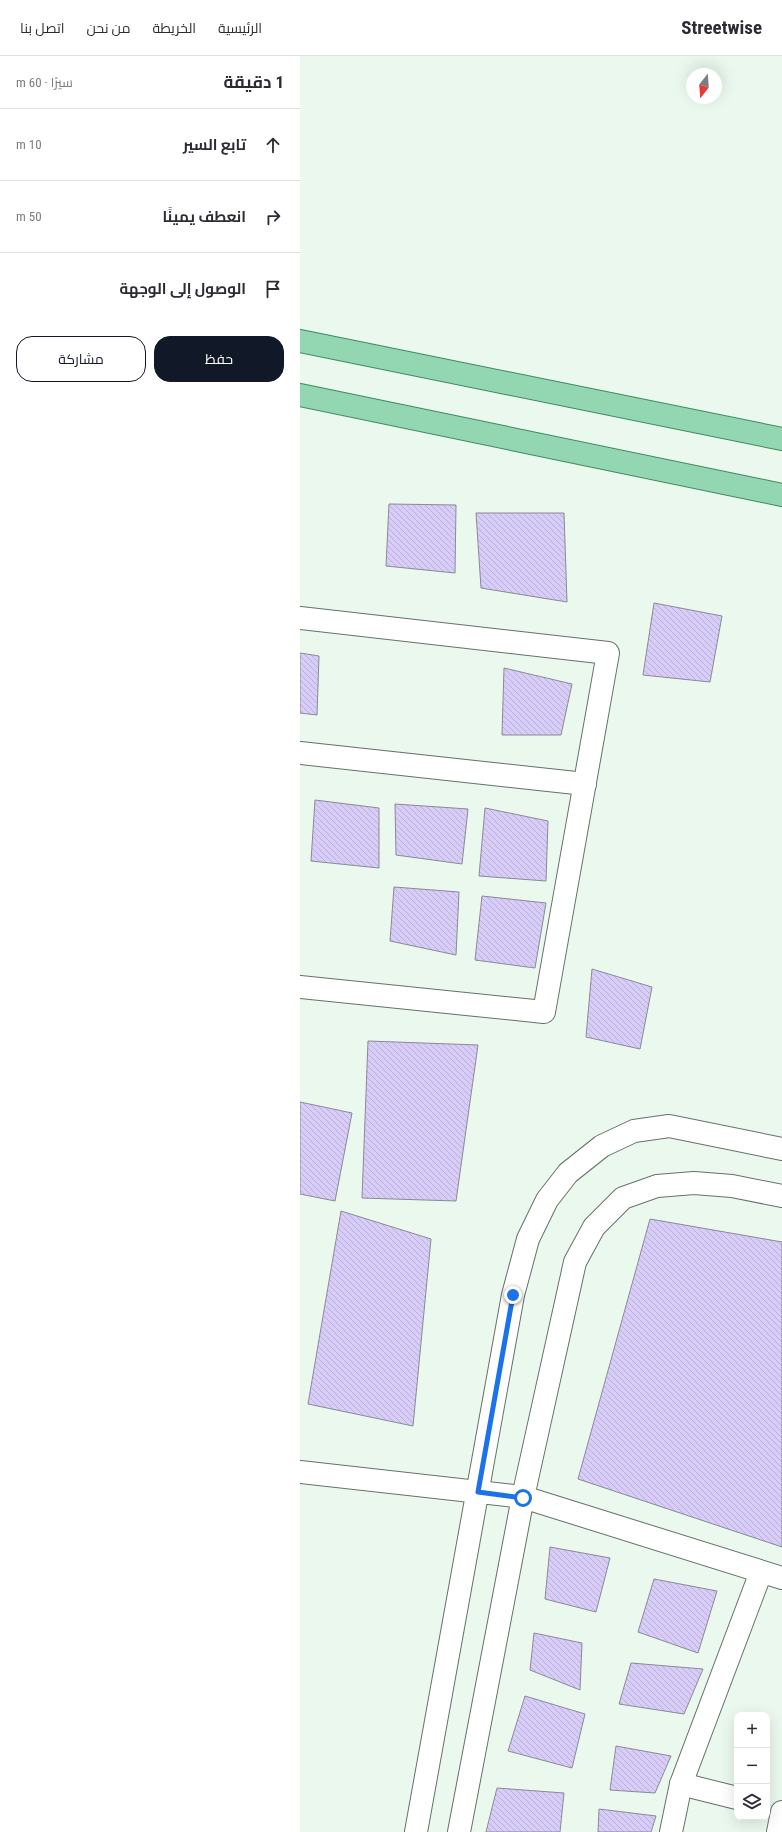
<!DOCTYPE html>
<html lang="ar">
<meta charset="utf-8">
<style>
:root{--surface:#fff;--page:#f7f7f7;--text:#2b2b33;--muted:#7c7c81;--line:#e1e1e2;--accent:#111827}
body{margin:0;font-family:"Roboto Condensed",Cairo,sans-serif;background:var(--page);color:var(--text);direction:rtl}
.controls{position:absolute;right:12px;bottom:12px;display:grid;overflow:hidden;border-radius:8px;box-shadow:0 4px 16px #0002}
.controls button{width:36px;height:36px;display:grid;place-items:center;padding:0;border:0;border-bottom:1px solid var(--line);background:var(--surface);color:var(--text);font:20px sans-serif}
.compass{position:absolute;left:386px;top:12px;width:36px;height:36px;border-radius:50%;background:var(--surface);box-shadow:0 4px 16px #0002;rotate:197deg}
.stop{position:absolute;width:12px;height:12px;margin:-9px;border:3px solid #1a73e8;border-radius:50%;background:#fff}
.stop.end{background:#1a73e8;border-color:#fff;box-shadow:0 1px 4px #0008}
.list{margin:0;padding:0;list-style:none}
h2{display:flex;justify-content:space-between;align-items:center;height:52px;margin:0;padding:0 16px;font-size:17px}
h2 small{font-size:13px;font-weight:400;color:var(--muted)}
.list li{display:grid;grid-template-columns:26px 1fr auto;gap:12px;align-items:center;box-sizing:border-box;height:72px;padding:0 16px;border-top:1px solid var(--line)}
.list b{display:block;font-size:15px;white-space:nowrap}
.list em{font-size:13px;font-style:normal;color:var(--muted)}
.actions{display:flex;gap:8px;padding:12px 16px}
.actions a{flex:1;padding:9px 0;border:1px solid var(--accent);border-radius:16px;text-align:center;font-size:14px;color:var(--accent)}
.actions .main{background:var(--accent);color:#fff}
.icon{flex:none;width:22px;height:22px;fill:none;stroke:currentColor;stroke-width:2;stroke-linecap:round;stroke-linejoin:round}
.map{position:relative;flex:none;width:482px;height:1776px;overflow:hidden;direction:ltr}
header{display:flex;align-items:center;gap:24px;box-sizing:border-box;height:56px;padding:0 20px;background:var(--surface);border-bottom:1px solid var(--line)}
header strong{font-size:19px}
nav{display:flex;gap:22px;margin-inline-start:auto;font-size:14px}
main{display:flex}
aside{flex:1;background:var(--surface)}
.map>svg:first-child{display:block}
.building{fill:url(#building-back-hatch);stroke:#8b8995}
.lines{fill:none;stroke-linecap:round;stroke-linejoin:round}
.minor-casing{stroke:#657169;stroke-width:24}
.major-casing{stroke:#3e8961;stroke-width:24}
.minor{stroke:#fff;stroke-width:22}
.major{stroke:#93d6b2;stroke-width:22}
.route{stroke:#1a73e8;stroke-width:5}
</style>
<header>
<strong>Streetwise</strong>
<nav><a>الرئيسية</a><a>الخريطة</a><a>من نحن</a><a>اتصل بنا</a></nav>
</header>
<main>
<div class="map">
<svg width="482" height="1776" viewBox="0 0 482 1776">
<defs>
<pattern id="building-back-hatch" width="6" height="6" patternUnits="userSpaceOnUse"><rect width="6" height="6" fill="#d7cdf8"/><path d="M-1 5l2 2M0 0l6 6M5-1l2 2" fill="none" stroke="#b9b0d5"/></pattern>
</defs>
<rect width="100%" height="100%" fill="#eaf8ee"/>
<g class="building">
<path d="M89 448 156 449 155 517 86 510Z"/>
<path d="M176 457H264L267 546 181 532Z"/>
<path d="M354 547 422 560 410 626 343 619Z"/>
<path d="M0 597 19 600 17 659 0 657Z"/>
<path d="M204 612 272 628 261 679H202Z"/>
<path d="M15 744 79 752V812L11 805Z"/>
<path d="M95 748 168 753 162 808 96 799Z"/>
<path d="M185 752 248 765 246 825 179 820Z"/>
<path d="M94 831 159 836 156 899 90 885Z"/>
<path d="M182 840 246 847 235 912 175 904Z"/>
<path d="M292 913 352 931 340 993 286 981Z"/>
<path d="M68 985 178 989 156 1145 62 1142Z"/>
<path d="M0 1046 52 1057 35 1145 0 1138Z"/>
<path d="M41 1155 131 1183 113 1370 8 1348Z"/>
<path d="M350 1163 482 1186V1491L278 1423Z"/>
<path d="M250 1491 310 1502 296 1556 245 1543Z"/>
<path d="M354 1523 417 1535 398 1597 338 1576Z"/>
<path d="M234 1577 282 1587 280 1634 230 1614Z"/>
<path d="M331 1607 403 1613 384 1658 319 1648Z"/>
<path d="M225 1640 285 1658 272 1712 208 1695Z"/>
<path d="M316 1690 371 1700 355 1737 310 1734Z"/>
<path d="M197 1732 264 1737 260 1776H186Z"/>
<path d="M299 1753 356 1760 351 1776H298Z"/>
</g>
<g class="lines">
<g class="minor-casing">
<g id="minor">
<path d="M0 562 308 597 244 956 0 931"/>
<path d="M0 697 285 728"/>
<path d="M0 1416 223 1441 482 1522"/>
<path d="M381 1728 437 1742"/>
<path d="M116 1776 213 1239 228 1183 247 1144 268 1117 302 1090 334 1075 369 1070 482 1093"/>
<path d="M159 1776 223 1441 275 1206 294 1171 323 1142 357 1130 394 1127 432 1130 482 1140"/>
<path d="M371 1776 381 1728 461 1516"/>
<path d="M478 1776 482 1756"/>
</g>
</g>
<g class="major-casing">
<g id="major">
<path d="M0 285 482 383"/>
<path d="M0 339 482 439"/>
</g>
</g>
<use href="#minor" class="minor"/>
<use href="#major" class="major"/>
</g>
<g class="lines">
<path class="route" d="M213 1239 178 1436 223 1442"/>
</g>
</svg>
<div class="controls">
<button>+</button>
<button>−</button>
<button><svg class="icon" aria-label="layers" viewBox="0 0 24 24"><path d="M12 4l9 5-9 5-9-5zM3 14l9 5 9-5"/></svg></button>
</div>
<svg class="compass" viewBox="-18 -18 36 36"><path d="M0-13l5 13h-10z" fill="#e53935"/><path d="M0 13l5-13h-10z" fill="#7c7c81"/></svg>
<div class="stop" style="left:223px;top:1442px"></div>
<div class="stop end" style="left:213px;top:1239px"></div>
</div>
<aside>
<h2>1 دقيقة<small>سيرًا · 60 m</small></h2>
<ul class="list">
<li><svg class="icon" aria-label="ahead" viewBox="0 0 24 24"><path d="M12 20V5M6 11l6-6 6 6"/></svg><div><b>تابع السير</b></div><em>10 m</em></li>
<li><svg class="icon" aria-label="right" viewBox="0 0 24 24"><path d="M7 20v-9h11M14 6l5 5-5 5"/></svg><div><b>انعطف يمينًا</b></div><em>50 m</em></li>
<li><svg class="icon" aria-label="arrive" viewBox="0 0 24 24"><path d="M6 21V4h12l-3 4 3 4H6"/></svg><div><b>الوصول إلى الوجهة</b></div></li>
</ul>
<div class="actions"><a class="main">حفظ</a><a>مشاركة</a></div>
</aside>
</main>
